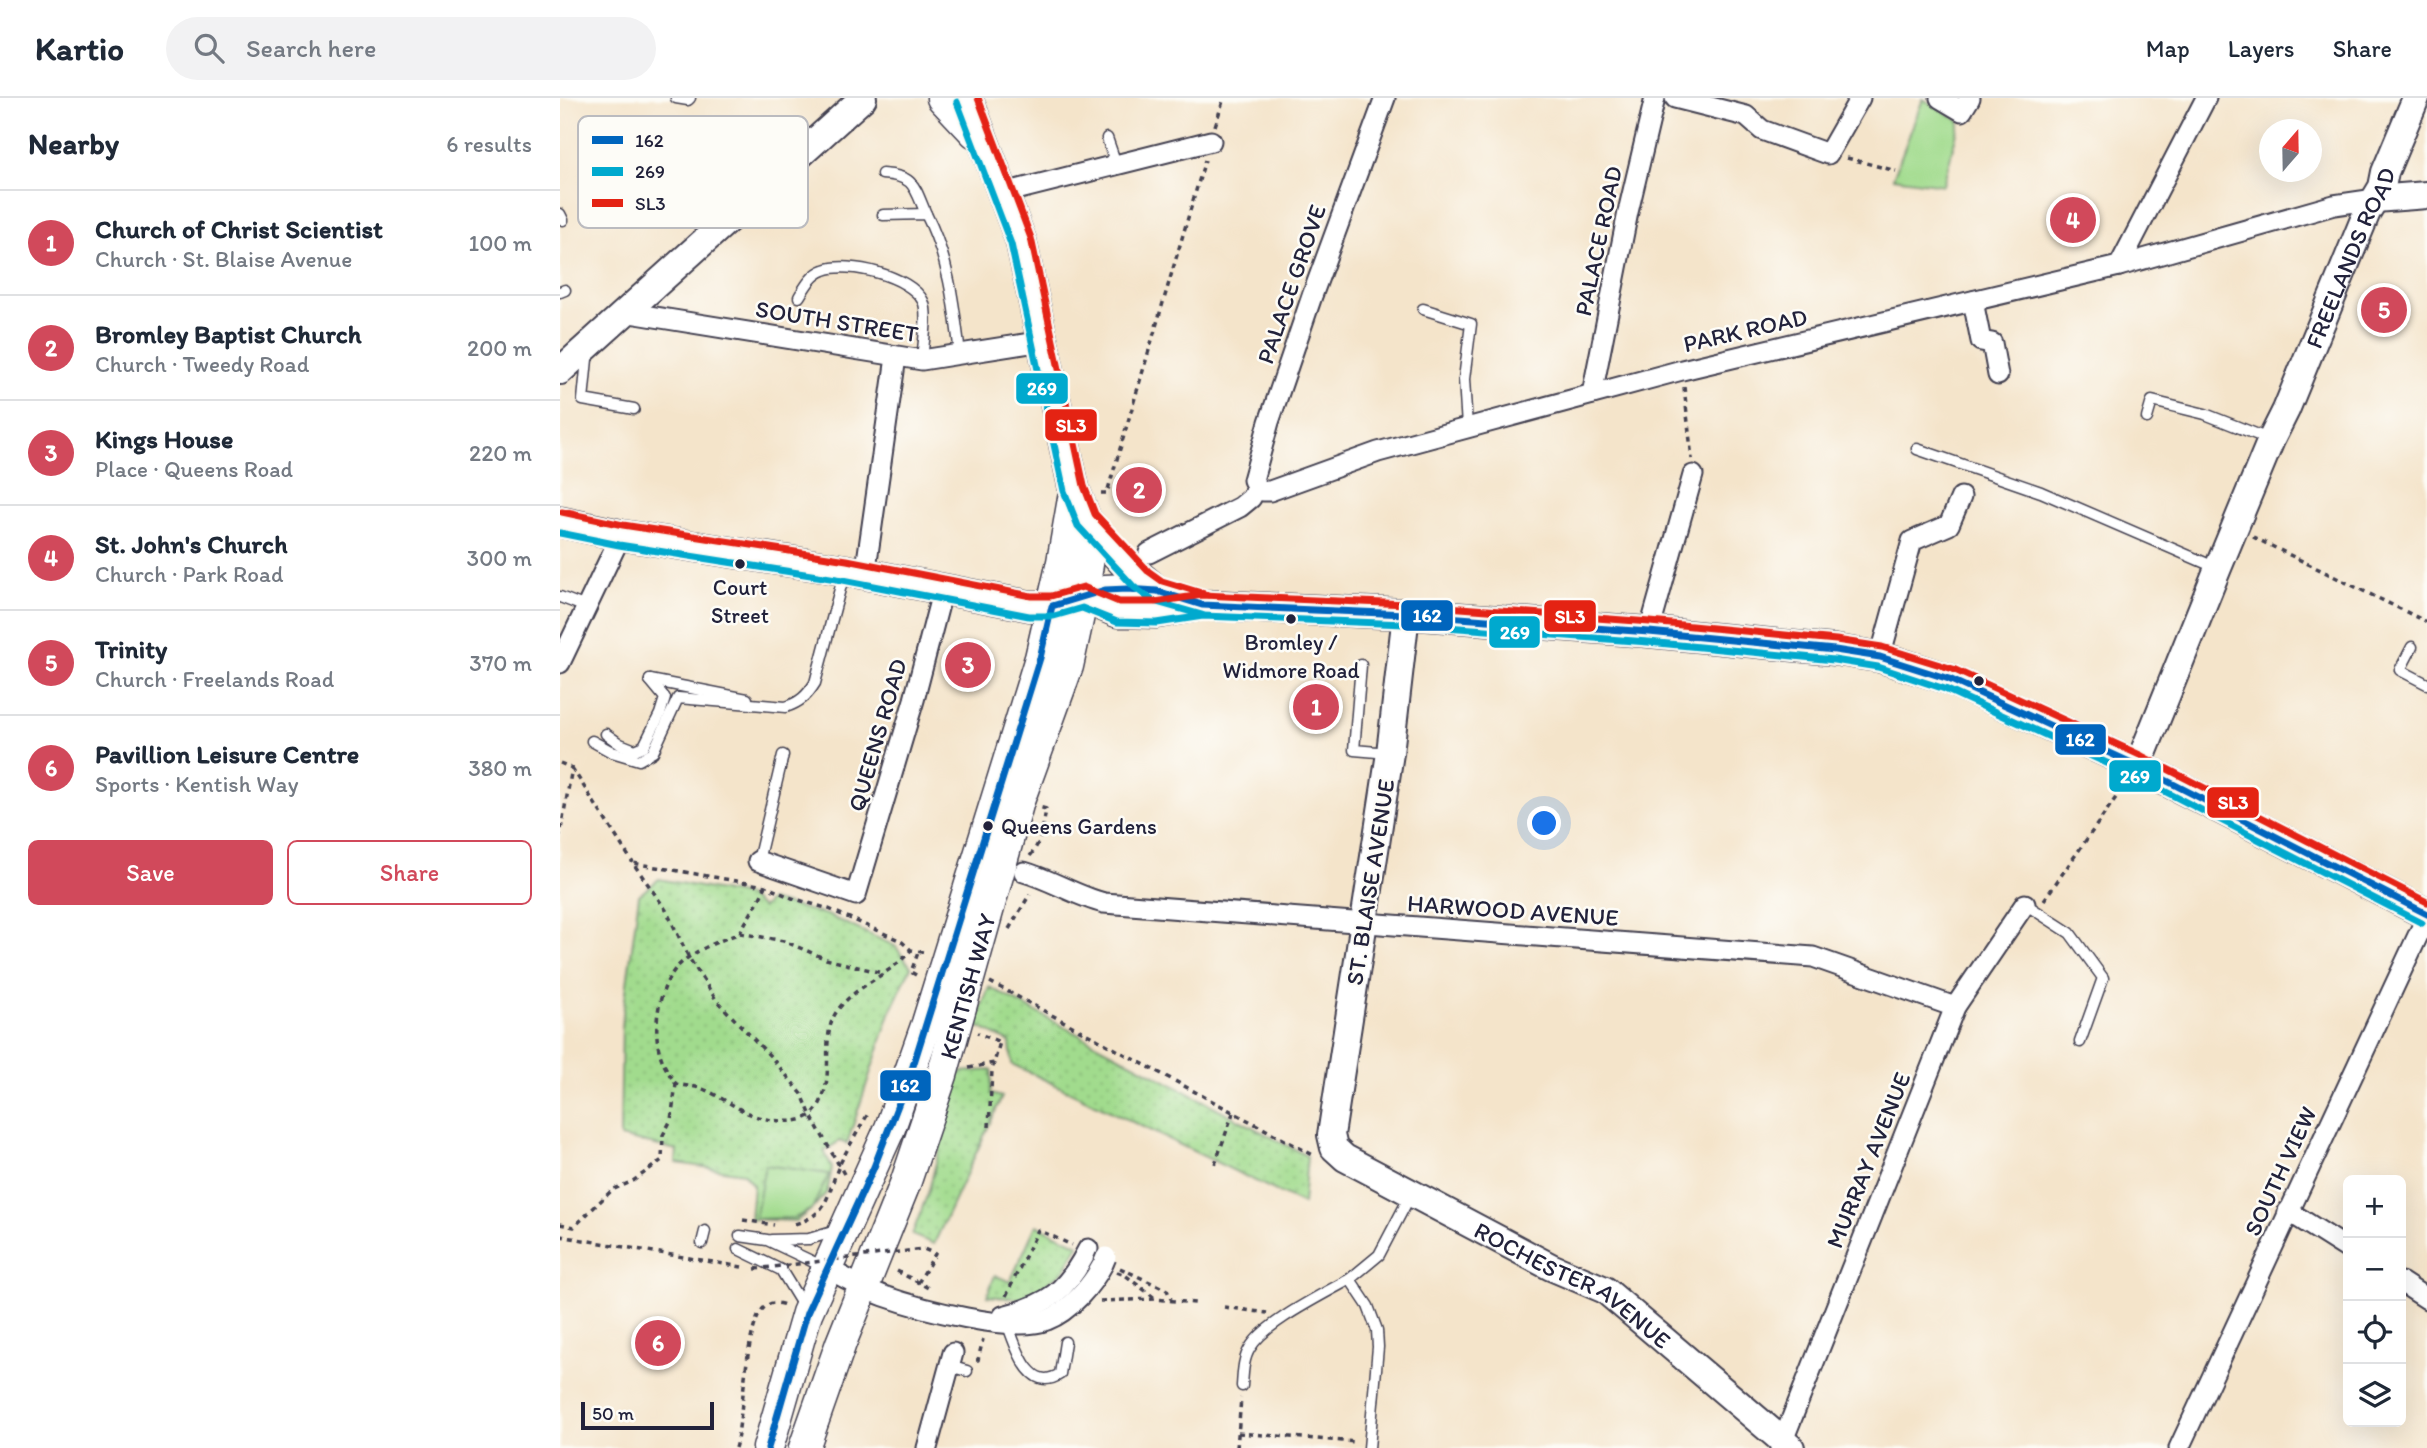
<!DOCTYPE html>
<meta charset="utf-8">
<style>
:root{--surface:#fff;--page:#f2f2f3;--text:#1f2937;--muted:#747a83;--line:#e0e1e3;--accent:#d1495b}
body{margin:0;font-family:Itim,sans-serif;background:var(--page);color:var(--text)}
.controls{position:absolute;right:21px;bottom:21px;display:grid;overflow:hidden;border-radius:10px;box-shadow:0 7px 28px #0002}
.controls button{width:63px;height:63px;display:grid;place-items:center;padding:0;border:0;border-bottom:2px solid var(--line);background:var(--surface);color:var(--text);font:35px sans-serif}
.compass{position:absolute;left:1699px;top:21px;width:63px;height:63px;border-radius:50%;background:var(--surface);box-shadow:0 7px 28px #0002;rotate:20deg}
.scale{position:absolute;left:21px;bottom:18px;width:133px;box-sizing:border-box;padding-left:7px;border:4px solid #22223b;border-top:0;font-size:19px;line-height:24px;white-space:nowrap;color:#22223b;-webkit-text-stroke:5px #fdfcf7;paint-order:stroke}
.you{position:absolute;left:985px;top:726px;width:24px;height:24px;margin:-18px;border:5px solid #fff;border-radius:50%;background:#1a73e8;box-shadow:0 0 0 10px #1a73e833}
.badge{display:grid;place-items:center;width:46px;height:46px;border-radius:50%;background:var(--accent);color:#fff;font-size:23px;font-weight:700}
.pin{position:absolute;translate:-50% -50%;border:4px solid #fff;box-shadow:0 2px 7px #0006}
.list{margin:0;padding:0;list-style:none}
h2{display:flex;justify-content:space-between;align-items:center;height:91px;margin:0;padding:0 28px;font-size:30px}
h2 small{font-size:23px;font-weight:400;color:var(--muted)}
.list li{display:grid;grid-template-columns:46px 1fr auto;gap:21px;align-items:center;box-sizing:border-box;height:105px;padding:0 28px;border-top:2px solid var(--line)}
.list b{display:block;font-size:26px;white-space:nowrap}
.list p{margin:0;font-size:23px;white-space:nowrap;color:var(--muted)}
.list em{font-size:23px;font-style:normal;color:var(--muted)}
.actions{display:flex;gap:14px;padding:21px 28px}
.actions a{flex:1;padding:16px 0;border:2px solid var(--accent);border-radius:10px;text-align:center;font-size:24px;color:var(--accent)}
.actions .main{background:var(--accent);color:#fff}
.icon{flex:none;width:38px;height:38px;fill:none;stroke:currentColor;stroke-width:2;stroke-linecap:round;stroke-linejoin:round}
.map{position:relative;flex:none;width:1867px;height:1350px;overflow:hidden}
header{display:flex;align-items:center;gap:42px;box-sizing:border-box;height:98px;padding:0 35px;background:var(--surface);border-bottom:2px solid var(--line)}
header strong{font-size:33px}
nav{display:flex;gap:38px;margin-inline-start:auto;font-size:24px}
.search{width:490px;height:63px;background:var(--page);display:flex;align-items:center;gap:18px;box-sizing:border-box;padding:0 24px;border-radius:38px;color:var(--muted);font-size:26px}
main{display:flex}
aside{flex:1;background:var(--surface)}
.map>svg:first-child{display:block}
.grass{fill:url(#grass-dots);stroke:#627e64;stroke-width:2}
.park{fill:#a1db8d;stroke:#627e64;stroke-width:2}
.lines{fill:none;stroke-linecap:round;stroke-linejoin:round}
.lane-casing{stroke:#423f50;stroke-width:13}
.street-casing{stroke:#423f50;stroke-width:23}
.secondary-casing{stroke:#423f50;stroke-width:30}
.primary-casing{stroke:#423f50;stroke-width:33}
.path{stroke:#423f50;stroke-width:3.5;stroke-dasharray:5 5;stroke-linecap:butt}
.lane{stroke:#fff;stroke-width:10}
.street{stroke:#fff;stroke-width:19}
.secondary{stroke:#fff;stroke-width:26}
.primary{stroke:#fff;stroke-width:30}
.street-bridge-casing{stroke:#423f50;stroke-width:23;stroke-linecap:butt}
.path-bridge{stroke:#423f50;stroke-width:3.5;stroke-dasharray:5 5;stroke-linecap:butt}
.street-bridge{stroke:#fff;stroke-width:19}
.bus-1-casing{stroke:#fdfcf7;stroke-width:12}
.bus-2-casing{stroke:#fdfcf7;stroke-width:12}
.bus-3-casing{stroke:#fdfcf7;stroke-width:12}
.bus-1{stroke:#0065bd;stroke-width:7}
.bus-2{stroke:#00a9ce;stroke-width:7}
.bus-3{stroke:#e42313;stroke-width:7}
.bus-dot{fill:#22223b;stroke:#fdfcf7;stroke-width:2.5}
.labels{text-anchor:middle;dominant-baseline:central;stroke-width:5;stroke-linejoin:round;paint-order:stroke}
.bus-label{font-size:22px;fill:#22223b;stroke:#fdfcf7}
.street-label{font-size:24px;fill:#22223b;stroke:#fdfcf7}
.key{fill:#fdfcf7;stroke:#bbbbbf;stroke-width:2}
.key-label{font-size:19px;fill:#22223b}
.line-badge{stroke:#fdfcf7;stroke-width:2.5}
.badge-label{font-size:19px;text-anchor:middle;font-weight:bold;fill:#fff}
</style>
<header>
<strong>Kartio</strong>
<div class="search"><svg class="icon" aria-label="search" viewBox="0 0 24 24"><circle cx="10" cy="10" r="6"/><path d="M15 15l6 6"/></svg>Search here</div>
<nav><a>Map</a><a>Layers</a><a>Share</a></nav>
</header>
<main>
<aside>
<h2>Nearby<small>6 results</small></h2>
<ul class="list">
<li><span class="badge">1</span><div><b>Church of Christ Scientist</b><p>Church · St. Blaise Avenue</p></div><em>100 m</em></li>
<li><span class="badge">2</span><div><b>Bromley Baptist Church</b><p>Church · Tweedy Road</p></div><em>200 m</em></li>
<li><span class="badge">3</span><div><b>Kings House</b><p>Place · Queens Road</p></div><em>220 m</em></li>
<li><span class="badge">4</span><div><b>St. John's Church</b><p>Church · Park Road</p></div><em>300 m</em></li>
<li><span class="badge">5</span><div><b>Trinity</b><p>Church · Freelands Road</p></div><em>370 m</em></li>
<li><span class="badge">6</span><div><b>Pavillion Leisure Centre</b><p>Sports · Kentish Way</p></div><em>380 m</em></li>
</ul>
<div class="actions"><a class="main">Save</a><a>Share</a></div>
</aside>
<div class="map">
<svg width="1867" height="1350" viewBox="0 0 1867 1350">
<defs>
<pattern id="grass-dots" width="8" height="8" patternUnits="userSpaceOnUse" patternTransform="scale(1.75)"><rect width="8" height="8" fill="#a1db8d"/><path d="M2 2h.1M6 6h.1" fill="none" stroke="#8abc7b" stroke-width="1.8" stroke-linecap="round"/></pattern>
</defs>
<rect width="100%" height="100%" fill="#fdfcf7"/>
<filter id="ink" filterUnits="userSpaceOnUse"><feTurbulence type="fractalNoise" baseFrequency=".0143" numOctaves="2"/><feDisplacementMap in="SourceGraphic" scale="14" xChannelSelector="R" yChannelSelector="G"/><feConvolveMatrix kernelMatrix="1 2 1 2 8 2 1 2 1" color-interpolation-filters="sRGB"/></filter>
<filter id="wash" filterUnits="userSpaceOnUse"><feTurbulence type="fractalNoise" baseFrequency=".00686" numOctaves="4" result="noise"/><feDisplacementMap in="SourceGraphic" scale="28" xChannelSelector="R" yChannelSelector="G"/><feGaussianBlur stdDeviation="1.57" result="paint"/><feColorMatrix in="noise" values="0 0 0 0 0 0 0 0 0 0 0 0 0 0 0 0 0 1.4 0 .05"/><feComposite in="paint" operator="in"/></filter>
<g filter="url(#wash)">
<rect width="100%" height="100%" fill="#f4e4ca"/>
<g class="grass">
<path d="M99 781 187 798 202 810 210 802 267 817 335 848 351 869 331 912 287 1046 280 1043 264 1053 272 1070 267 1094 252 1111 236 1123 190 1121 193 1087 183 1075 116 1065 117 1052 60 1039 62 923 79 797Z"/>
<path d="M429 889 747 1058 743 1106 452 966 450 944 415 927Z"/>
<path d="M432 972 431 996 442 999 374 1146 352 1137 369 1092 399 974Z"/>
<path d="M476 1127 519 1147 503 1174 463 1201 427 1198 435 1177 450 1184Z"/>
</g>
<g class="park">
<path d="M1363 1 1400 23 1383 87 1333 80Z"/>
<path d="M205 1067 269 1076 252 1111 235 1120 195 1121Z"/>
</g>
</g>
<g filter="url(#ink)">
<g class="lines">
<g class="lane-casing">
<g id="lane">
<path d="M116 0 128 2 130 0"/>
<path d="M547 40 556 66"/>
<path d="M322 76C355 78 354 88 366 116"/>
<path d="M0 116 3 122"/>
<path d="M323 117 366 116C389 161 394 207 400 256"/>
<path d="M0 194 5 192"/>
<path d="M239 199C245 189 252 176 264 172 289 163 350 178 363 203 369 215 363 247 362 262"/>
<path d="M863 211 911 226 904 281 907 329"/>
<path d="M24 257 27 261 23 302 74 311"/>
<path d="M1587 320 1592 303 1645 316 1711 342"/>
<path d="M1357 351 1481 394 1657 470"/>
<path d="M0 499 26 509"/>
<path d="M1852 549 1840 572 1867 586"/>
<path d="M801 567 794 652 829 655"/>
<path d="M90 582 187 601"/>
<path d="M46 636 60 646 75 652 84 648 100 616 105 600 90 582"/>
<path d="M32 643 52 654 79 662 93 654 118 600 226 609C240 604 247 598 255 585L284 476"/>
<path d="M198 763 223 657"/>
<path d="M1465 806 1510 835 1543 880 1520 944"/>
<path d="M180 1138 207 1142 264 1169"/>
<path d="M211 1142 249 1141 276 1133"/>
<path d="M142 1145 145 1133"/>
<path d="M178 1151 221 1172 243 1208"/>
<path d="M790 1181 819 1157 850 1098"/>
<path d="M447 1225C455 1245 468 1297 500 1276L505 1244"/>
<path d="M389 1268 407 1273"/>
<path d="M682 1288C683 1275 683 1261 690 1250 704 1225 764 1196 790 1181L808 1208 817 1232 818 1249 809 1350"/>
</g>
</g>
<g class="street-casing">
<g id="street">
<path d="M1115 0 1186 18 1202 32 1268 56 1300 0"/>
<path d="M1380 0 1402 13 1410 0"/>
<path d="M444 95 651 43"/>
<path d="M1559 168 1646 0"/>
<path d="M1413 203 1421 243 1432 245 1438 277"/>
<path d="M64 214 362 262 483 243"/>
<path d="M1032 296 1068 114 1095 0"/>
<path d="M697 389 703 393H710L818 354 1122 272 1559 168 1774 107 1815 101"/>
<path d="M697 389 693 382 709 324 752 198 825 0"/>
<path d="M589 455 680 409 691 400 697 389"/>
<path d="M305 477 336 259"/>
<path d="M1089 534 1133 377"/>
<path d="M1320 559 1352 443 1389 427 1401 399"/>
<path d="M0 565 61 437"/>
<path d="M198 763 296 797 354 602 383 491"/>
<path d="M464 774C492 782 516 798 544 805L1253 859 1395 909"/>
<path d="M1728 1113 1788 1151"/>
<path d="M266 1170C285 1180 304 1191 324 1198 358 1210 454 1236 487 1222 510 1213 532 1187 543 1166"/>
<path d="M1841 1184 1867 1201"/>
<path d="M443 1218C489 1206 506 1194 528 1151"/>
<path d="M367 1350 393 1255"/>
<path d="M1220 1350 1395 909 1465 806"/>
<path d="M1619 1350 1867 818"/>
</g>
</g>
<g class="secondary-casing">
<g id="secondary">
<path d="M1815 101 1867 97"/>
<path d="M0 273 303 0"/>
<path id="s1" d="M846 516 830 655 771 1037 774 1050 785 1060 991 1169 1045 1192 1231 1350"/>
<path id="s2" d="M1578 668 1658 470 1711 342 1726 312 1807 114 1822 89 1825 74 1856 0"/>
</g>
</g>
<g class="primary-casing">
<g id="primary">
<path d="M382 0 415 35"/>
<path d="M526 422 567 468 597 493"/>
<path d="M0 424 61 437 285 472 470 508H492L545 492 567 491 597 493 635 505"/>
<path d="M523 499 557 514 596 515 642 507 846 516 1089 534 1275 552 1320 559 1389 581 1578 668 1867 816"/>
<path d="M208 1350 247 1215 330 1030 367 925 480 560 502 464 514 395"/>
<path id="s3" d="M244 1350 281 1245 345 1086 382 977 459 703 508 568 523 499 530 453 526 422 514 391 461 143 407 0"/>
</g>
</g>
<g class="path">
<path d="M655 28 664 0"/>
<path d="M1287 60 1336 73"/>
<path d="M1124 289 1132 361"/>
<path d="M541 395H547L645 62"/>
<path d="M1693 439 1867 524"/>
<path d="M0 665 12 670 0 737"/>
<path d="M12 670 73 765"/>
<path d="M470 758C482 743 483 729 486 711L479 709"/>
<path d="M206 787C199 805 188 818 180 835 159 843 132 853 117 869 99 889 93 927 99 952 102 965 109 976 116 986 125 988 135 988 143 991 160 998 174 1009 190 1016 206 1023 239 1028 252 1016 260 1010 264 996 266 987 270 965 263 932 277 913 295 887 331 877 351 852"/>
<path d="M1484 802 1564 688"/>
<path d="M449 831 470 796"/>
<path d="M180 835 224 843 266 861 322 875"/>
<path d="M356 877 351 874 359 852"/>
<path d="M430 884 753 1057"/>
<path d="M409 970 434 965 440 944 417 935"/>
<path d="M429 1029 432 972 434 965"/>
<path d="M655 1066 673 1015"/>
<path d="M284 1076 251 1018 242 996 211 959 157 903 129 860 106 812 73 765 205 788 232 800 269 811 341 843 351 852 363 854V856"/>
<path d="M183 1122 214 1127"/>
<path d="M0 1126 14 1129 52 1092 73 1083 102 1062 103 1037 111 1022 116 986"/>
<path d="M235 1126C270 1116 267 1095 279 1068 288 1049 299 1032 309 1014"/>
<path d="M0 1138 182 1169"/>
<path d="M560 1170 607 1192 611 1201"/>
<path d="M337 1173 372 1192"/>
<path d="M557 1174 565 1177 596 1201"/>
<path d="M358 1185 375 1156 364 1151"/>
<path d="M446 1198 478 1132 512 1147"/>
<path d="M540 1203 596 1201 635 1205"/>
<path d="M664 1209 707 1215"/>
<path d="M416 1262H418L423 1241"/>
<path d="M678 1335 797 1344"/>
<path d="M175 1350C184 1321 184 1223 206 1208 213 1203 220 1205 227 1208"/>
<path d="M677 1350 681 1300"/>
</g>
<use href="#lane" class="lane"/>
<use href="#street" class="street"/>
<use href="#secondary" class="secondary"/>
<use href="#primary" class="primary"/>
<g class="street-bridge-casing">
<path id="street-bridge" d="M543 1166 546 1159"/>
</g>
<path class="path-bridge" d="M195 1171 364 1151"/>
<use href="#street-bridge" class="street-bridge"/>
<g class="bus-1-casing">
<path id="bus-1" d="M208 1350 247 1215 314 1069 353 968 480 560 492 508 545 492 567 491 597 493 642 507 846 516 1089 534 1275 552 1320 559 1389 581 1578 668 1867 816"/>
</g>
<g class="bus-2-casing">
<g id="bus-2">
<path d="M397 4 451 146 504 393 518 428 574 489 593 503 642 517"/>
<path d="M0 435 59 447 283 482 469 518H494L522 510 557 524 597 525 643 518 845 526 1088 544 1274 562 1318 569 1385 591 1573 677 1862 825"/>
</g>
</g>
<g class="bus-3-casing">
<g id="bus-3">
<path d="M418 0 471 140 524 388 535 416 588 473 602 483 648 497"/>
<path d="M2 414 63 427 287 462 471 498H491L523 489 559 504H595L642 497 847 506 1090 524 1276 542 1322 549 1393 571 1582 658 1867 804"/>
</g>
</g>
<use href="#bus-1" class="bus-1"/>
<use href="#bus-2" class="bus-2"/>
<use href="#bus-3" class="bus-3"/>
</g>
</g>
<g class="bus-dot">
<circle cx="180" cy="466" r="6"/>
<circle cx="731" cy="521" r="6"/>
<circle cx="1419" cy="583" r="6"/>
<circle cx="428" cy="728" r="6"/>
</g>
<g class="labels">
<g class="bus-label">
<text x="180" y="489">Court<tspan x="180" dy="28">Street</tspan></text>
<text x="731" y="544">Bromley /<tspan x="731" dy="28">Widmore Road</tspan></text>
<text x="441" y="728" text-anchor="start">Queens Gardens</text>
</g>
<g class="street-label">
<text transform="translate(1038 143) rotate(-78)">PALACE ROAD</text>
<text stroke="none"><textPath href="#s2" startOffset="551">FREELANDS ROAD</textPath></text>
<text transform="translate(731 186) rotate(-71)">PALACE GROVE</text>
<text transform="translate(277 223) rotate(9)">SOUTH STREET</text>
<text transform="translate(1185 232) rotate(-13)">PARK ROAD</text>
<text transform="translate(317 637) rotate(-74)">QUEENS ROAD</text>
<text transform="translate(810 784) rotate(-81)">ST. BLAISE AVENUE</text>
<text transform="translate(953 812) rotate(4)">HARWOOD AVENUE</text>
<text stroke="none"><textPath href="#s3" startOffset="490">KENTISH WAY</textPath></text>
<text transform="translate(1308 1062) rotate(-68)">MURRAY AVENUE</text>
<text transform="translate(1720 1073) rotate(-65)">SOUTH VIEW</text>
<text stroke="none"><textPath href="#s1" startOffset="816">ROCHESTER AVENUE</textPath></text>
</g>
</g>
<rect x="18" y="18" width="230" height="112" rx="10" class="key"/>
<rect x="32" y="38" width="31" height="8" fill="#0065bd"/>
<rect x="32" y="69" width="31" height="9" fill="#00a9ce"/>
<rect x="32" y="101" width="31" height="8" fill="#e42313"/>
<g class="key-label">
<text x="75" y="49">162</text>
<text x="75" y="80">269</text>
<text x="75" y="112">SL3</text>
</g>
<g class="line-badge">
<rect x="455" y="274" width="54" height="33" rx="7" fill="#00a9ce"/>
<rect x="484" y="310" width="54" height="34" rx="7" fill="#e42313"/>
<rect x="840" y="501" width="54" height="33" rx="7" fill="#0065bd"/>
<rect x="983" y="501" width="54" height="34" rx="7" fill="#e42313"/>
<rect x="928" y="517" width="53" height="34" rx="7" fill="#00a9ce"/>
<rect x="1494" y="625" width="53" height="33" rx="7" fill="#0065bd"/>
<rect x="1548" y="661" width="54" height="34" rx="7" fill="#00a9ce"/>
<rect x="1646" y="688" width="54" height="33" rx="7" fill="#e42313"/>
<rect x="319" y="971" width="53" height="33" rx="7" fill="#0065bd"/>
</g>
<g class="badge-label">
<text x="482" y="297">269</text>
<text x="511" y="334">SL3</text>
<text x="867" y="524">162</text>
<text x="1010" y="525">SL3</text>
<text x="955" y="541">269</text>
<text x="1520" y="648">162</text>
<text x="1575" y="685">269</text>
<text x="1673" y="711">SL3</text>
<text x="345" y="994">162</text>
</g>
</svg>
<div class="controls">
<button>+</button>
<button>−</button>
<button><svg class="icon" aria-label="locate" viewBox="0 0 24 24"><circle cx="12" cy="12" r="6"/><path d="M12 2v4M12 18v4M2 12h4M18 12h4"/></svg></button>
<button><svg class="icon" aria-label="layers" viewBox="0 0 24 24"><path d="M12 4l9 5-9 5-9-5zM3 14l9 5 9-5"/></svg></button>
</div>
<svg class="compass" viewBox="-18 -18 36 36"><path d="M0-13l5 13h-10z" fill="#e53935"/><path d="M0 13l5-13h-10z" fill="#747a83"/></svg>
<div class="scale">50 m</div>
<div class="you"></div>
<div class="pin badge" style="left:756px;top:609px">1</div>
<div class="pin badge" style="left:579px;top:392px">2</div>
<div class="pin badge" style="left:408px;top:567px">3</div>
<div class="pin badge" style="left:1513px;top:122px">4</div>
<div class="pin badge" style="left:1824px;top:212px">5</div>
<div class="pin badge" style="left:98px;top:1245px">6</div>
</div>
</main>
